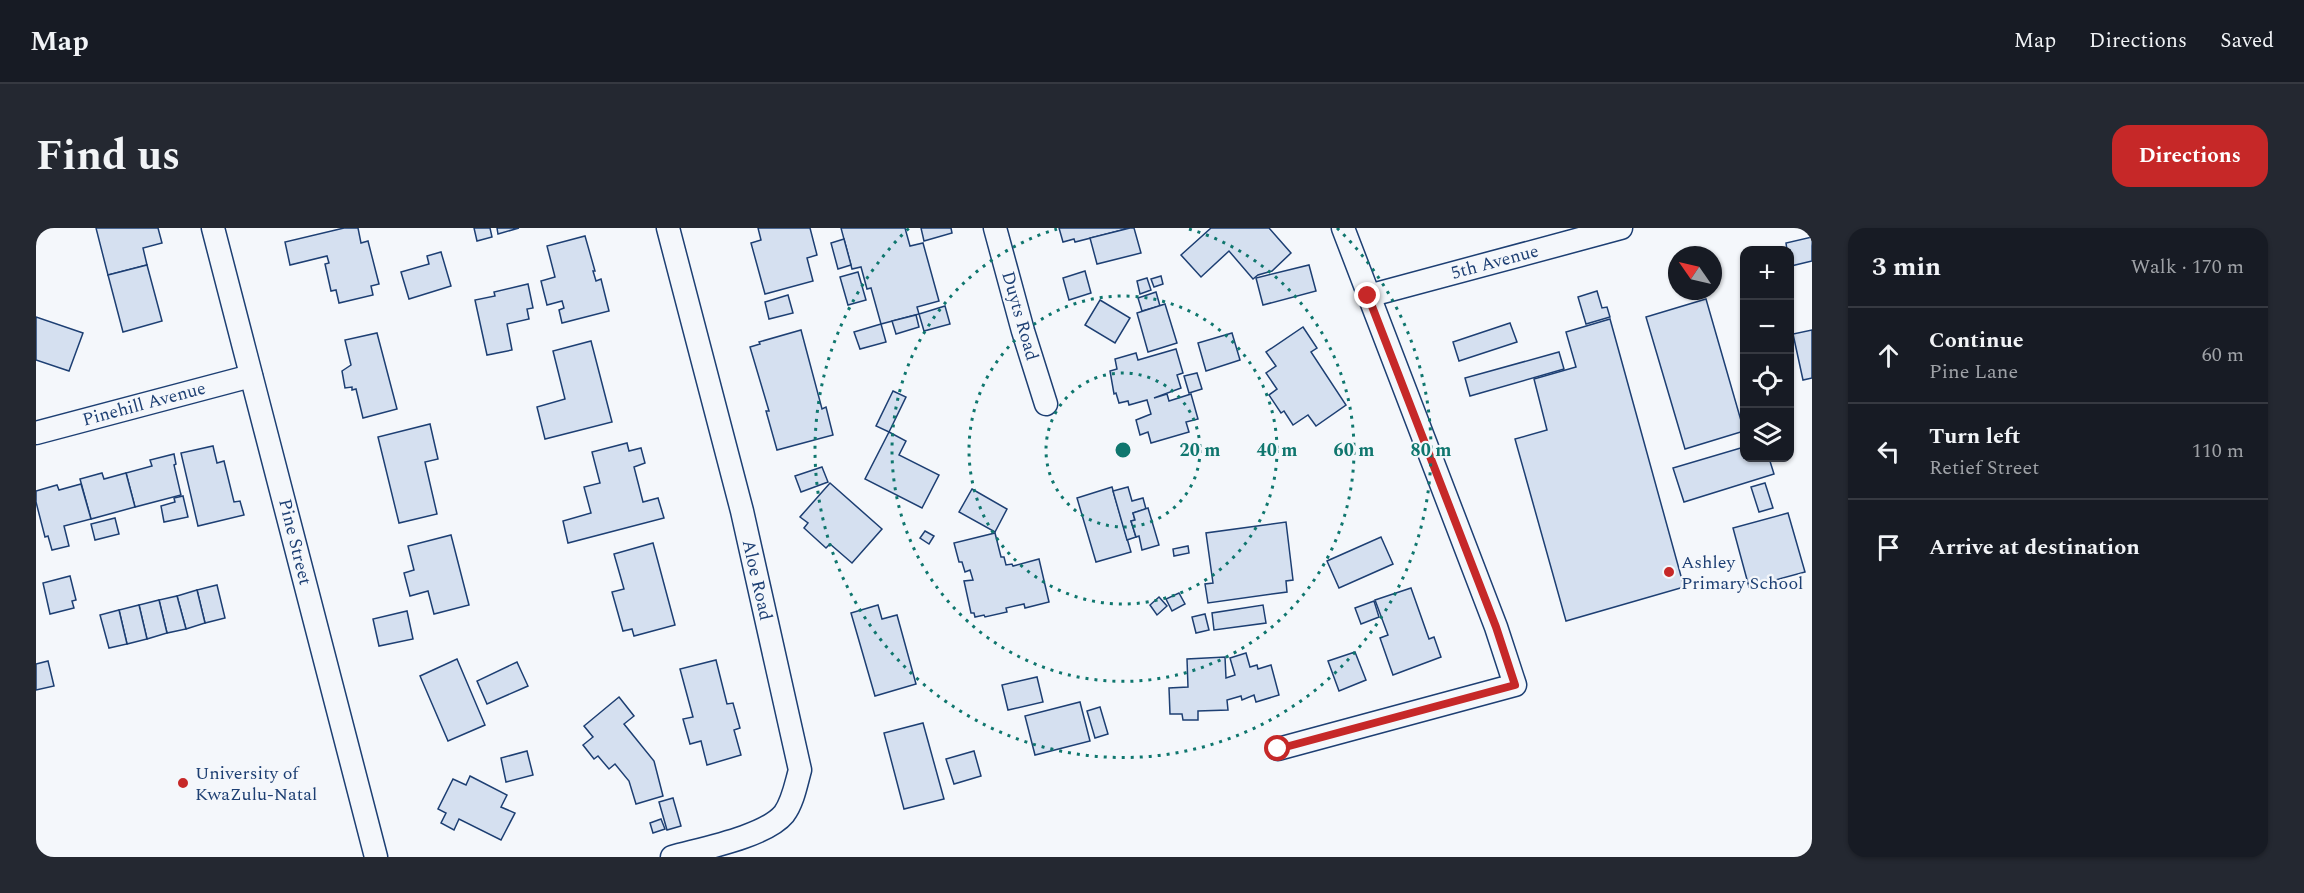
<!DOCTYPE html>
<meta charset="utf-8">
<style>
:root{--surface:#171b24;--page:#242831;--text:#f1f3f6;--muted:#9ea1a6;--line:#363941;--accent:#c62828}
body{margin:0;font-family:Spectral,serif;background:var(--page);color:var(--text)}
.controls{position:absolute;right:18px;top:18px;display:grid;overflow:hidden;border-radius:12px;box-shadow:0 2px 4px #0004}
.controls button{width:54px;height:54px;display:grid;place-items:center;padding:0;border:0;border-bottom:2px solid var(--line);background:var(--surface);color:var(--text);font:30px sans-serif}
.compass{position:absolute;left:1632px;top:18px;width:54px;height:54px;border-radius:50%;background:var(--surface);box-shadow:0 2px 4px #0004;rotate:304deg}
.stop{position:absolute;width:18px;height:18px;margin:-14px;border:4px solid #c62828;border-radius:50%;background:#fff}
.stop.end{background:#c62828;border-color:#fff;box-shadow:0 2px 6px #0008}
.list{margin:0;padding:0;list-style:none}
h2{display:flex;justify-content:space-between;align-items:center;height:78px;margin:0;padding:0 24px;font-size:26px}
h2 small{font-size:20px;font-weight:400;color:var(--muted)}
.list li{display:grid;grid-template-columns:39px 1fr auto;gap:18px;align-items:center;box-sizing:border-box;height:96px;padding:0 24px;border-top:2px solid var(--line)}
.list b{display:block;font-size:22px;white-space:nowrap}
.list p{margin:0;font-size:20px;white-space:nowrap;color:var(--muted)}
.list em{font-size:20px;font-style:normal;color:var(--muted)}
.icon{flex:none;width:33px;height:33px;fill:none;stroke:currentColor;stroke-width:2;stroke-linecap:round;stroke-linejoin:round}
.map{position:relative;flex:none;width:1776px;height:629px;overflow:hidden;border-radius:18px}
header{display:flex;align-items:center;gap:36px;box-sizing:border-box;height:84px;padding:0 30px;background:var(--surface);border-bottom:2px solid var(--line)}
header strong{font-size:28px}
nav{display:flex;gap:33px;margin-inline-start:auto;font-size:21px}
.intro{display:flex;align-items:center;justify-content:space-between;box-sizing:border-box;height:144px;padding:0 36px}
h1{margin:0;font-size:42px}
.button{padding:15px 27px;border-radius:18px;background:var(--accent);color:#fff;font-size:21px;font-weight:700}
main{display:flex;gap:36px;padding:0 36px}
aside{flex:1;background:var(--surface);border-radius:18px;box-shadow:0 2px 4px #0004}
.map>svg:first-child{display:block}
.building{fill:#d5e0f0;stroke:#1d3f73;stroke-width:1.5}
.lines{fill:none;stroke-linecap:round;stroke-linejoin:round}
.street-casing{stroke:#1d3f73;stroke-width:25}
.street{stroke:#f4f7fb;stroke-width:22}
.route{stroke:#c62828;stroke-width:8}
.ring{fill:none;stroke:#0f766e;stroke-width:3;stroke-dasharray:3 6}
.poi-dot{fill:#c62828;stroke:#f4f7fb;stroke-width:2}
.labels{text-anchor:middle;dominant-baseline:central;stroke-width:4.5;stroke-linejoin:round;paint-order:stroke}
.street-label{font-size:18px;fill:#1d3f73;stroke:#f4f7fb}
.poi-label{font-size:18px;fill:#1d3f73;stroke:#f4f7fb;text-anchor:start}
.centre{fill:#0f766e;stroke:#f4f7fb;stroke-width:3}
.ring-label{font-size:18px;text-anchor:middle;font-weight:bold;fill:#0f766e;stroke:#f4f7fb;stroke-width:4.5;stroke-linejoin:round;paint-order:stroke}
</style>
<header>
<strong>Map</strong>
<nav><a>Map</a><a>Directions</a><a>Saved</a></nav>
</header>
<div class="intro"><h1>Find us</h1><a class="button">Directions</a></div>
<main>
<div class="map">
<svg width="1776" height="629" viewBox="0 0 1776 629">
<rect width="100%" height="100%" fill="#f4f7fb"/>
<g class="building">
<path d="M60 0H122L126 15 107 20 111 37 72 47Z"/>
<path d="M308 0H322L325 15 332 13 343 56 335 58 337 67 303 75 300 62 295 63 289 36 293 35 291 28 254 37 249 14Z"/>
<path d="M438 0H454L456 9 441 13Z"/>
<path d="M461 0H483L462 6Z"/>
<path d="M722 0H774L781 27 771 30 777 53 729 66 715 15 725 12Z"/>
<path d="M805 0H869L874 18 887 15 903 73 881 79 883 86 845 96 835 60 831 61 825 39 816 41Z"/>
<path d="M885 0H915L916 5 888 13Z"/>
<path d="M1023 0H1094L1039 14 1038 11 1027 14Z"/>
<path d="M1094 0H1098L1105 25 1061 36 1054 10Z"/>
<path d="M1175 0H1233L1255 25 1236 43 1222 47 1217 51 1193 23 1165 49 1145 27Z"/>
<path d="M549 8 559 43H557L560 53 565 51 573 83 526 95 523 82 528 80 526 73 511 77 505 53 519 49 511 18Z"/>
<path d="M1776 9V33L1755 38 1754 22H1751L1750 15Z"/>
<path d="M808 11 815 37 802 41 795 15Z"/>
<path d="M405 24 415 58 373 71 365 44 393 36 391 28Z"/>
<path d="M111 37 126 93 87 104 72 47Z"/>
<path d="M1273 37 1280 63 1227 77 1220 50Z"/>
<path d="M1049 43 1055 65 1033 72 1027 50Z"/>
<path d="M822 44 830 72 812 77 804 49Z"/>
<path d="M1125 48 1127 56 1118 59 1115 51Z"/>
<path d="M1111 50 1115 62 1104 66 1101 53Z"/>
<path d="M492 56 497 80 491 81 493 91 471 96 476 122 451 127 439 72 459 68 458 64Z"/>
<path d="M1561 63 1566 80 1571 79 1574 89 1550 96 1542 69Z"/>
<path d="M1120 64 1124 78 1106 83 1102 70Z"/>
<path d="M752 67 757 85 733 91 729 74Z"/>
<path d="M1670 71 1708 203 1649 221 1610 89Z"/>
<path d="M1064 72 1094 90 1079 115 1049 97Z"/>
<path d="M1129 76 1141 115 1112 124 1101 85Z"/>
<path d="M909 78 914 96 888 103 883 86Z"/>
<path d="M880 87 883 99 860 106 856 93Z"/>
<path d="M0 89 47 105 33 143 0 132Z"/>
<path d="M1574 91 1648 359 1530 393 1479 211 1511 202 1498 151 1540 139 1530 104Z"/>
<path d="M1474 95 1481 114 1423 133 1417 114Z"/>
<path d="M845 96 850 114 824 121 818 104Z"/>
<path d="M1267 99 1281 120 1275 124 1310 177 1280 198 1272 187 1257 197 1248 183 1245 185 1233 167 1241 161 1230 145 1240 138 1230 124Z"/>
<path d="M765 102 786 181 790 179 797 207 741 222 730 183H733L714 119 724 116 723 114Z"/>
<path d="M1776 102V150L1767 152 1757 106Z"/>
<path d="M341 105 361 181 327 190 320 161 316 162V159L309 160 306 143 315 137 309 112Z"/>
<path d="M1196 105 1204 132 1170 143 1162 115Z"/>
<path d="M555 113 576 194 509 211 501 179 529 171 517 123Z"/>
<path d="M1140 121 1147 145 1141 147 1145 160 1118 170 1131 166 1133 173 1155 166 1162 191 1150 194 1153 204 1115 215 1112 204 1104 207 1100 192 1115 186 1111 172 1093 177 1092 173 1083 175 1080 165 1078 166 1074 143 1081 141 1079 131 1100 125 1102 132Z"/>
<path d="M1523 124 1528 141 1434 168 1429 150Z"/>
<path d="M1161 145 1166 161 1153 165 1148 148Z"/>
<path d="M857 163 870 169 853 204 840 198Z"/>
<path d="M394 196 402 231 389 234 401 286 363 295 342 209Z"/>
<path d="M853 204 870 213 863 227 903 247 886 280 829 251Z"/>
<path d="M591 215 593 223 605 220 609 235 598 239 607 274 622 270 628 290 532 315 527 293 555 285 548 259 564 255 556 224Z"/>
<path d="M177 218 181 235 188 233 198 274 204 273 208 287 162 298 145 225Z"/>
<path d="M1708 219V230H1733L1738 246 1648 274 1637 240Z"/>
<path d="M138 226 140 236 138 237 145 267 99 279 90 245 116 238 114 232Z"/>
<path d="M786 239 792 254 765 264 759 248Z"/>
<path d="M66 245 68 251 90 245 99 279 55 291 44 251Z"/>
<path d="M794 255 846 301 816 335 794 316 790 320 768 300 772 295 764 289Z"/>
<path d="M1729 255 1737 280 1723 284 1715 259Z"/>
<path d="M45 256 55 291 28 298 33 318 16 322 12 308 9 309 0 274V263L21 257 23 262Z"/>
<path d="M1076 259 1095 324 1060 334 1041 270Z"/>
<path d="M1092 259 1096 273 1107 270 1110 281 1097 285 1099 292 1095 293 1100 309 1091 312 1077 263Z"/>
<path d="M936 261 971 281 959 304 923 284Z"/>
<path d="M147 268 152 289 128 294 125 278 139 274 138 270Z"/>
<path d="M1112 280 1123 317 1106 322 1103 308 1100 309 1095 293 1099 292 1097 285Z"/>
<path d="M1752 285 1769 344 1713 359 1697 300Z"/>
<path d="M79 290 83 306 59 312 55 296Z"/>
<path d="M1250 294 1257 352 1250 353 1251 364 1172 375 1169 356 1177 355 1170 305Z"/>
<path d="M889 303 898 308 893 316 884 310Z"/>
<path d="M959 305 965 329H968L970 337 976 336 977 338 1003 331 1013 374 989 380 988 376 970 380 971 384 949 389 948 387 939 389 938 385H935L928 353 937 352 934 342 929 344 926 334H923L918 315Z"/>
<path d="M415 307 433 377 398 386 392 363 374 368 368 345 378 342 372 318Z"/>
<path d="M1345 309 1357 336 1303 360 1291 333Z"/>
<path d="M617 315 639 397 598 408 596 401 587 403 576 364 588 361 578 326Z"/>
<path d="M1152 318 1153 325 1138 328 1137 321Z"/>
<path d="M34 348 40 372 36 373 38 380 14 386 7 355Z"/>
<path d="M181 357 189 390 169 395 161 362Z"/>
<path d="M1375 360 1393 411 1398 409 1405 429 1357 447 1344 410 1352 407 1339 372Z"/>
<path d="M161 362 169 395 150 401 141 368Z"/>
<path d="M1143 365 1149 376 1136 383 1130 371Z"/>
<path d="M141 368 150 401 131 405 123 372Z"/>
<path d="M1123 369 1131 378 1121 387 1114 377Z"/>
<path d="M123 372 131 405 111 411 103 377Z"/>
<path d="M1338 373 1343 389 1325 396 1319 380Z"/>
<path d="M103 377 111 411 91 416 83 382Z"/>
<path d="M842 377 846 391 861 387 880 456 839 468 815 385Z"/>
<path d="M1227 377 1230 395 1178 402 1176 385Z"/>
<path d="M83 382 91 416 73 420 64 387Z"/>
<path d="M371 383 377 411 343 418 337 391Z"/>
<path d="M1169 386 1173 402 1160 405 1156 389Z"/>
<path d="M1319 424 1330 452 1303 463 1292 433Z"/>
<path d="M1210 425 1214 439 1221 437 1222 441 1235 437 1243 467 1220 474 1218 467 1206 472 1205 468 1191 472 1192 482 1162 483V492H1147L1146 486H1134L1133 460 1152 459 1151 431 1189 429 1190 450 1199 447 1194 430Z"/>
<path d="M421 431 449 497 412 513 384 448Z"/>
<path d="M680 432 691 476 697 475 704 500 698 502 705 527 671 537 665 513 654 516 647 491 657 489 644 441Z"/>
<path d="M12 433 18 458 0 462V436Z"/>
<path d="M481 434 492 458 451 476 441 453Z"/>
<path d="M1001 449 1007 474 972 482 966 457Z"/>
<path d="M583 469 598 488 588 496 618 533 627 568 600 576 593 553 579 536 573 541 562 528 558 531 547 517 557 509 548 498Z"/>
<path d="M1044 474 1054 513 999 527 989 488Z"/>
<path d="M1064 479 1072 506 1059 510 1051 483Z"/>
<path d="M887 495 908 571 868 581 848 505Z"/>
<path d="M491 523 497 547 470 554 465 530Z"/>
<path d="M938 523 945 548 918 556 910 531Z"/>
<path d="M434 548 471 567 465 579 479 585 465 612 423 591 418 602 405 595 410 585 402 581 417 551 430 557Z"/>
<path d="M637 570 645 598 631 602 623 574Z"/>
<path d="M625 591 629 601 617 605 614 595Z"/>
</g>
<g class="lines">
<g class="street-casing">
<g id="street">
<path d="M177 0 340 629"/>
<path d="M632 0 706 283 764 542C760 556 757 574 748 586 729 609 664 621 636 629"/>
<path d="M959 0 987 103 1010 176"/>
<path d="M1332 68 1585 0"/>
<path d="M0 205 215 148"/>
<path d="M1242 521 1479 457 1460 399 1307 0"/>
</g>
</g>
<use href="#street" class="street"/>
</g>
<g class="lines">
<path class="route" d="M1242 521 1479 457 1460 399 1332 68"/>
</g>
<g class="ring">
<circle cx="1087" cy="222" r="77"/>
<circle cx="1087" cy="222" r="154"/>
<path d="M1153 1A231 231 0 1 1 1021 1"/>
<path d="M1301 0A308 308 0 1 1 873 0"/>
</g>
<g class="poi-dot">
<circle cx="1633" cy="344" r="6"/>
<circle cx="147" cy="555" r="6"/>
</g>
<g class="labels">
<g class="street-label">
<text transform="translate(1459 34) rotate(-15)">5th Avenue</text>
<text transform="translate(984 88) rotate(74)">Duyts Road</text>
<text transform="translate(108 176) rotate(-15)">Pinehill Avenue</text>
<text transform="translate(259 314) rotate(76)">Pine Street</text>
<text transform="translate(721 352) rotate(77)">Aloe Road</text>
</g>
<g class="poi-label">
<text x="1645" y="334">Ashley<tspan x="1645" dy="21">Primary School</tspan></text>
<text x="159" y="545">University of<tspan x="159" dy="21">KwaZulu-Natal</tspan></text>
</g>
</g>
<circle cx="1087" cy="222" r="9" class="centre"/>
<g class="ring-label">
<text x="1164" y="228">20 m</text>
<text x="1241" y="228">40 m</text>
<text x="1318" y="228">60 m</text>
<text x="1395" y="228">80 m</text>
</g>
</svg>
<div class="controls">
<button>+</button>
<button>−</button>
<button><svg class="icon" aria-label="locate" viewBox="0 0 24 24"><circle cx="12" cy="12" r="6"/><path d="M12 2v4M12 18v4M2 12h4M18 12h4"/></svg></button>
<button><svg class="icon" aria-label="layers" viewBox="0 0 24 24"><path d="M12 4l9 5-9 5-9-5zM3 14l9 5 9-5"/></svg></button>
</div>
<svg class="compass" viewBox="-18 -18 36 36"><path d="M0-13l5 13h-10z" fill="#e53935"/><path d="M0 13l5-13h-10z" fill="#9ea1a6"/></svg>
<div class="stop" style="left:1242px;top:521px"></div>
<div class="stop end" style="left:1332px;top:68px"></div>
</div>
<aside>
<h2>3 min<small>Walk · 170 m</small></h2>
<ul class="list">
<li><svg class="icon" aria-label="ahead" viewBox="0 0 24 24"><path d="M12 20V5M6 11l6-6 6 6"/></svg><div><b>Continue</b><p>Pine Lane</p></div><em>60 m</em></li>
<li><svg class="icon" aria-label="left" viewBox="0 0 24 24"><path d="M17 20v-9H6M10 6l-5 5 5 5"/></svg><div><b>Turn left</b><p>Retief Street</p></div><em>110 m</em></li>
<li><svg class="icon" aria-label="arrive" viewBox="0 0 24 24"><path d="M6 21V4h12l-3 4 3 4H6"/></svg><div><b>Arrive at destination</b></div></li>
</ul>
</aside>
</main>
